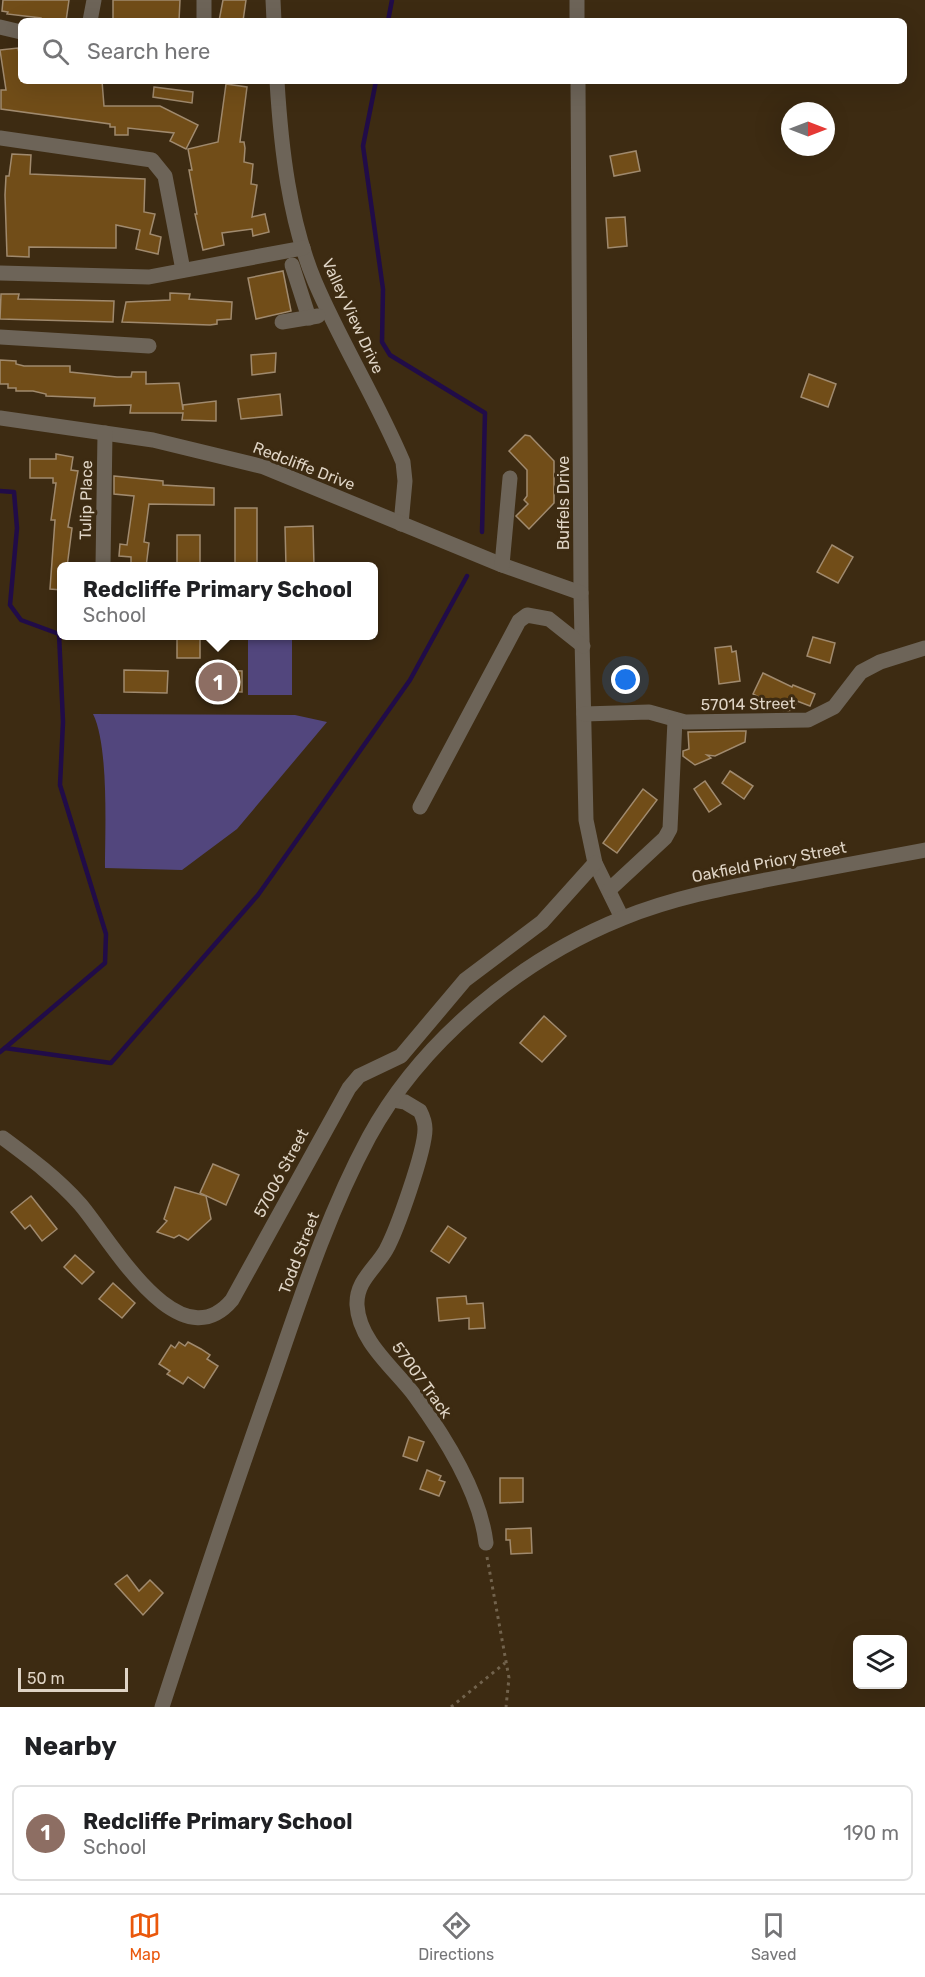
<!DOCTYPE html>
<style>
:root{--surface:#fff;--page:#f6f6f6;--text:#202124;--muted:#757577;--line:#e0e0e0;--accent:#ea580c}
body{margin:0;font-family:Rubik,sans-serif;background:var(--page);color:var(--text)}
.controls{position:absolute;right:18px;bottom:18px;display:grid;overflow:hidden;border-radius:9px;box-shadow:0 6px 24px #0002}
.controls button{width:54px;height:54px;display:grid;place-items:center;padding:0;border:0;border-bottom:2px solid var(--line);background:var(--surface);color:var(--text);font:30px sans-serif}
.compass{position:absolute;left:781px;top:102px;width:54px;height:54px;border-radius:50%;background:var(--surface);box-shadow:0 6px 24px #0002;rotate:90deg}
.scale{position:absolute;left:18px;bottom:15px;width:110px;box-sizing:border-box;padding-left:6px;border:3px solid #dfd4c5;border-top:0;font-size:16px;line-height:21px;white-space:nowrap;color:#dfd4c5;-webkit-text-stroke:4px #3d2b12;paint-order:stroke}
.you{position:absolute;left:626px;top:680px;width:21px;height:21px;margin:-15px;border:4px solid #fff;border-radius:50%;background:#1a73e8;box-shadow:0 0 0 9px #1a73e833}
.badge{display:grid;place-items:center;width:39px;height:39px;border-radius:50%;background:var(--accent);color:#fff;font-size:20px;font-weight:700}
.pin{position:absolute;translate:-50% -50%;border:3px solid #fff;box-shadow:0 2px 6px #0006}
.popup{position:absolute;left:57px;top:562px;width:321px;height:78px;box-sizing:border-box;display:grid;place-content:center;border-radius:9px;background:var(--surface);filter:drop-shadow(0 2px 4px #0005);font-size:20px;white-space:nowrap;color:var(--muted)}
.popup b{font-size:22px;color:var(--text)}
.popup::after{content:'';position:absolute;left:50%;top:100%;margin-left:-12px;border:12px solid transparent;border-top-color:var(--surface)}
.list{margin:0;padding:0;list-style:none}
h2{display:flex;justify-content:space-between;align-items:center;height:78px;margin:0;padding:0 24px;font-size:26px}
h2 small{font-size:20px;font-weight:400;color:var(--muted)}
.list li{display:grid;grid-template-columns:39px 1fr auto;gap:18px;align-items:center;box-sizing:border-box;height:96px;margin:0 12px 12px;padding:0 12px;border:2px solid var(--line);border-radius:9px}
.list b{display:block;font-size:22px;white-space:nowrap}
.list p{margin:0;font-size:20px;white-space:nowrap;color:var(--muted)}
.list em{font-size:20px;font-style:normal;color:var(--muted)}
.icon{flex:none;width:33px;height:33px;fill:none;stroke:currentColor;stroke-width:2;stroke-linecap:round;stroke-linejoin:round}
.map{position:relative;flex:none;width:925px;height:1707px;overflow:hidden}
.search{position:absolute;background:var(--surface);box-shadow:0 6px 24px #0002;left:18px;right:18px;top:18px;height:66px;display:flex;align-items:center;gap:15px;box-sizing:border-box;padding:0 21px;border-radius:9px;color:var(--muted);font-size:22px}
.sheet{height:186px;background:var(--surface)}
nav{display:flex;justify-content:space-around;align-items:center;box-sizing:border-box;height:84px;border-top:2px solid var(--line);background:var(--surface);font-size:16px;color:var(--muted)}
nav a{display:grid;justify-items:center;gap:3px}
nav .on{color:var(--accent)}
.map>svg:first-child{display:block}
.green{fill:#52467d}
.lines{fill:none;stroke-linecap:round;stroke-linejoin:round}
.stream{stroke:#210c48;stroke-width:4.5}
.building{fill:#714d18;stroke:#a08a6e;stroke-width:1.5}
.path{stroke:#72634d;stroke-width:3;stroke-dasharray:3 4.5;stroke-linecap:butt}
.minor{stroke:#6d6458;stroke-width:15}
.labels{text-anchor:middle;dominant-baseline:central;stroke-width:6;stroke-linejoin:round;paint-order:stroke}
.street-label{font-size:16px;fill:#dfd4c5;stroke:#3d2b12}
</style>
<div class="map">
<svg width="925" height="1707" viewBox="0 0 925 1707">
<rect width="100%" height="100%" fill="#3d2b12"/>
<g class="green">
<rect x="248" y="638" width="44" height="57"/>
<path d="M93 714 295 715 327 722 237 829 182 870 105 868C105 830 109 746 93 714Z"/>
</g>
<g class="lines">
<g class="stream">
<path d="M388 21 392 0"/>
<path d="M376 81 363 146 383 289 382 342 390 355 485 413 482 532"/>
<path d="M0 491 14 492 17 528 10 605 21 620 59 634 63 722 60 785 106 934 105 963 5 1048"/>
<path d="M0 1052 5 1048 111 1063 258 895 410 680 467 576"/>
</g>
</g>
<g class="building">
<path d="M3 0H69L66 21H41V18L7 14 8 12 2 11Z"/>
<path d="M113 0H180L179 21H113Z"/>
<path d="M223 0H246L243 21H219Z"/>
<path d="M18 48 19 53 21 52V81H102L104 106H160L198 125 186 149 170 141 174 133 128 128V135H115V127H110V124L1 109V90H6L0 50Z"/>
<path d="M226 84 247 87 240 142H244L245 148 244 162 253 164 251 184 257 185 252 217 265 214 269 232 253 236 252 229 222 233 224 245 203 250 195 214H197L189 170H192L188 149 218 142Z"/>
<path d="M154 87 193 92 192 103 153 97Z"/>
<path d="M636 151 640 171 614 176 610 156Z"/>
<path d="M12 154 31 155 30 174 145 179 144 212 155 214 150 234 161 237 158 254 136 249 140 230 116 225V248L29 247V257L7 256 5 195 6 176H9Z"/>
<path d="M625 217 627 246 608 248 606 218Z"/>
<path d="M283 271 291 311 256 319 248 278Z"/>
<path d="M170 293 190 294 189 299 232 302 231 319 217 320V324L210 325 122 322 126 302 170 300Z"/>
<path d="M1 294H19L18 299 114 301 113 322 0 319Z"/>
<path d="M276 353 275 372 252 375 251 355Z"/>
<path d="M0 360 16 361V364L24 366H70V372L117 377H131L132 372H146V384L179 383 183 410V405L216 401V421L182 420 183 413H130L131 405 94 406 95 398 46 396V394L33 391H16V388H8V384H0Z"/>
<path d="M809 374 836 384 828 407 801 397Z"/>
<path d="M280 394 282 415 241 419 238 399Z"/>
<path d="M525 435 530 436 554 461V503L529 529 516 516 528 504 524 500 527 496V470L509 451Z"/>
<path d="M56 454 73 457 71 470 78 471 68 527 72 528 67 567H62V590L50 589 55 520H51L56 483H53V478H30V459H56Z"/>
<path d="M114 476 163 481V485L214 488V505L149 504 144 542 149 543 146 567H131V557L119 556 120 544 127 545 134 496 114 494Z"/>
<rect x="235" y="508" width="22" height="59"/>
<path d="M313 526 314 567H286L285 527Z"/>
<rect x="177" y="535" width="23" height="32"/>
<path d="M832 545 853 557 838 583 817 572Z"/>
<rect x="177" y="636" width="23" height="22"/>
<path d="M813 637 835 643 830 663 807 656Z"/>
<path d="M731 646 732 652 736 651 740 681 719 684 715 648Z"/>
<path d="M200 669 242 671V692L199 691Z"/>
<path d="M124 670 168 671 167 693 124 692Z"/>
<path d="M763 673 792 687 793 685 815 694 810 706 797 701 793 710 784 711 753 694Z"/>
<path d="M738 731H746L745 742 715 756 707 755 711 758 695 765 683 756V751L689 749 688 732Z"/>
<path d="M730 771 753 786 744 799 722 783Z"/>
<path d="M705 781 721 804 709 812 694 789Z"/>
<path d="M643 789 657 800 617 853 603 843Z"/>
<path d="M544 1016 566 1036 542 1062 520 1043Z"/>
<path d="M213 1164 239 1175 226 1205 200 1193Z"/>
<path d="M175 1187 206 1196 211 1219 188 1240 179 1235 174 1238 157 1232 167 1221 164 1219Z"/>
<path d="M31 1196 57 1229 42 1241 30 1225 25 1229 11 1212Z"/>
<path d="M448 1226 466 1238 449 1263 431 1251Z"/>
<path d="M75 1255 94 1272 82 1284 64 1267Z"/>
<path d="M113 1283 135 1303 122 1318 99 1299Z"/>
<path d="M466 1296 467 1304 483 1303 485 1328 469 1329V1318L439 1321 437 1298Z"/>
<path d="M179 1342 185 1346 188 1342 201 1349 210 1355 207 1359 218 1366 204 1388 188 1377 183 1384 167 1374 170 1371 159 1364 171 1345 175 1348Z"/>
<path d="M409 1437 424 1442 417 1461 403 1456Z"/>
<path d="M427 1470 441 1476 439 1480 445 1482 439 1496 420 1489Z"/>
<path d="M500 1478H523V1502L500 1503Z"/>
<path d="M531 1528 532 1553 511 1554 510 1540H506V1529Z"/>
<path d="M127 1575 139 1591 150 1580 163 1593 143 1615 115 1584Z"/>
</g>
<g class="lines">
<g class="path">
<path d="M487 1557 509 1678 506 1707"/>
<path d="M451 1707 505 1663"/>
</g>
<g class="minor">
<path d="M204 0V21"/>
<path d="M273 0 274 21"/>
<path d="M577 0V21"/>
<path d="M90 21 94 0"/>
<path d="M0 27 21 32"/>
<path d="M277 81C281 147 289 220 315 282 341 343 377 400 403 462L405 481 401 524"/>
<path d="M578 81 581 593 586 820 595 863 622 918"/>
<path d="M0 138 152 160 165 176 183 270"/>
<path d="M292 265 309 318"/>
<path d="M0 273 149 277 303 248"/>
<path d="M282 322 318 316"/>
<path d="M0 337 149 346"/>
<path d="M0 418 153 440 264 467 502 565 581 593"/>
<path d="M502 565 510 478"/>
<path d="M103 566 105 433"/>
<path d="M584 714 649 712 685 722 808 720 834 707 861 672 880 662 925 648"/>
<path d="M420 807 519 621 527 615 549 619 583 646"/>
<path d="M609 890 665 838 670 829 675 720"/>
<path d="M394 1100 405 1102 420 1111C423 1117 425 1122 425 1129 425 1151 397 1230 386 1250 375 1269 356 1281 357 1305 359 1342 395 1369 415 1396 445 1437 480 1493 486 1543"/>
<path d="M3 1138C30 1158 58 1179 80 1204 109 1237 178 1364 232 1300L349 1088 359 1076 401 1056 465 980 542 922 595 863"/>
<path d="M162 1707C197 1599 233 1491 271 1384 300 1300 327 1215 369 1137 422 1040 521 959 623 918 672 898 724 888 776 878 826 869 875 859 925 850"/>
</g>
</g>
<g class="labels">
<g class="street-label">
<text transform="translate(353 316) rotate(65)">Valley View Drive</text>
<text transform="translate(304 466) rotate(21)">Redcliffe Drive</text>
<text transform="translate(86 500) rotate(-89)">Tulip Place</text>
<text transform="translate(563 503) rotate(-90)">Buffels Drive</text>
<text transform="translate(748 704) rotate(-1)">57014 Street</text>
<text transform="translate(769 862) rotate(-11)">Oakfield Priory Street</text>
<text transform="translate(281 1173) rotate(-62)">57006 Street</text>
<text transform="translate(299 1253) rotate(-69)">Todd Street</text>
<text transform="translate(422 1380) rotate(54)">57007 Track</text>
</g>
</g>
</svg>
<div class="controls">
<button><svg class="icon" aria-label="layers" viewBox="0 0 24 24"><path d="M12 4l9 5-9 5-9-5zM3 14l9 5 9-5"/></svg></button>
</div>
<svg class="compass" viewBox="-18 -18 36 36"><path d="M0-13l5 13h-10z" fill="#e53935"/><path d="M0 13l5-13h-10z" fill="#757577"/></svg>
<div class="scale">50 m</div>
<div class="you"></div>
<div class="pin badge" style="left:218px;top:682px;background:#8d6e63">1</div>
<div class="popup"><b>Redcliffe Primary School</b>School</div>
<div class="search"><svg class="icon" aria-label="search" viewBox="0 0 24 24"><circle cx="10" cy="10" r="6"/><path d="M15 15l6 6"/></svg>Search here</div>
</div>
<section class="sheet">
<h2>Nearby<small></small></h2>
<ul class="list">
<li><span class="badge" style="background:#8d6e63">1</span><div><b>Redcliffe Primary School</b><p>School</p></div><em>190 m</em></li>
</ul>
</section>
<nav>
<a class="on"><svg class="icon" aria-label="map" viewBox="0 0 24 24"><path d="M3 6l6-2 6 2 6-2v14l-6 2-6-2-6 2zM9 4v14M15 6v14"/></svg>Map</a>
<a><svg class="icon" aria-label="directions" viewBox="0 0 24 24"><path d="M12 3l9 9-9 9-9-9zM9 14v-3h6M13 9l2 2-2 2"/></svg>Directions</a>
<a><svg class="icon" aria-label="saved" viewBox="0 0 24 24"><path d="M7 4h10v16l-5-4-5 4z"/></svg>Saved</a>
</nav>
